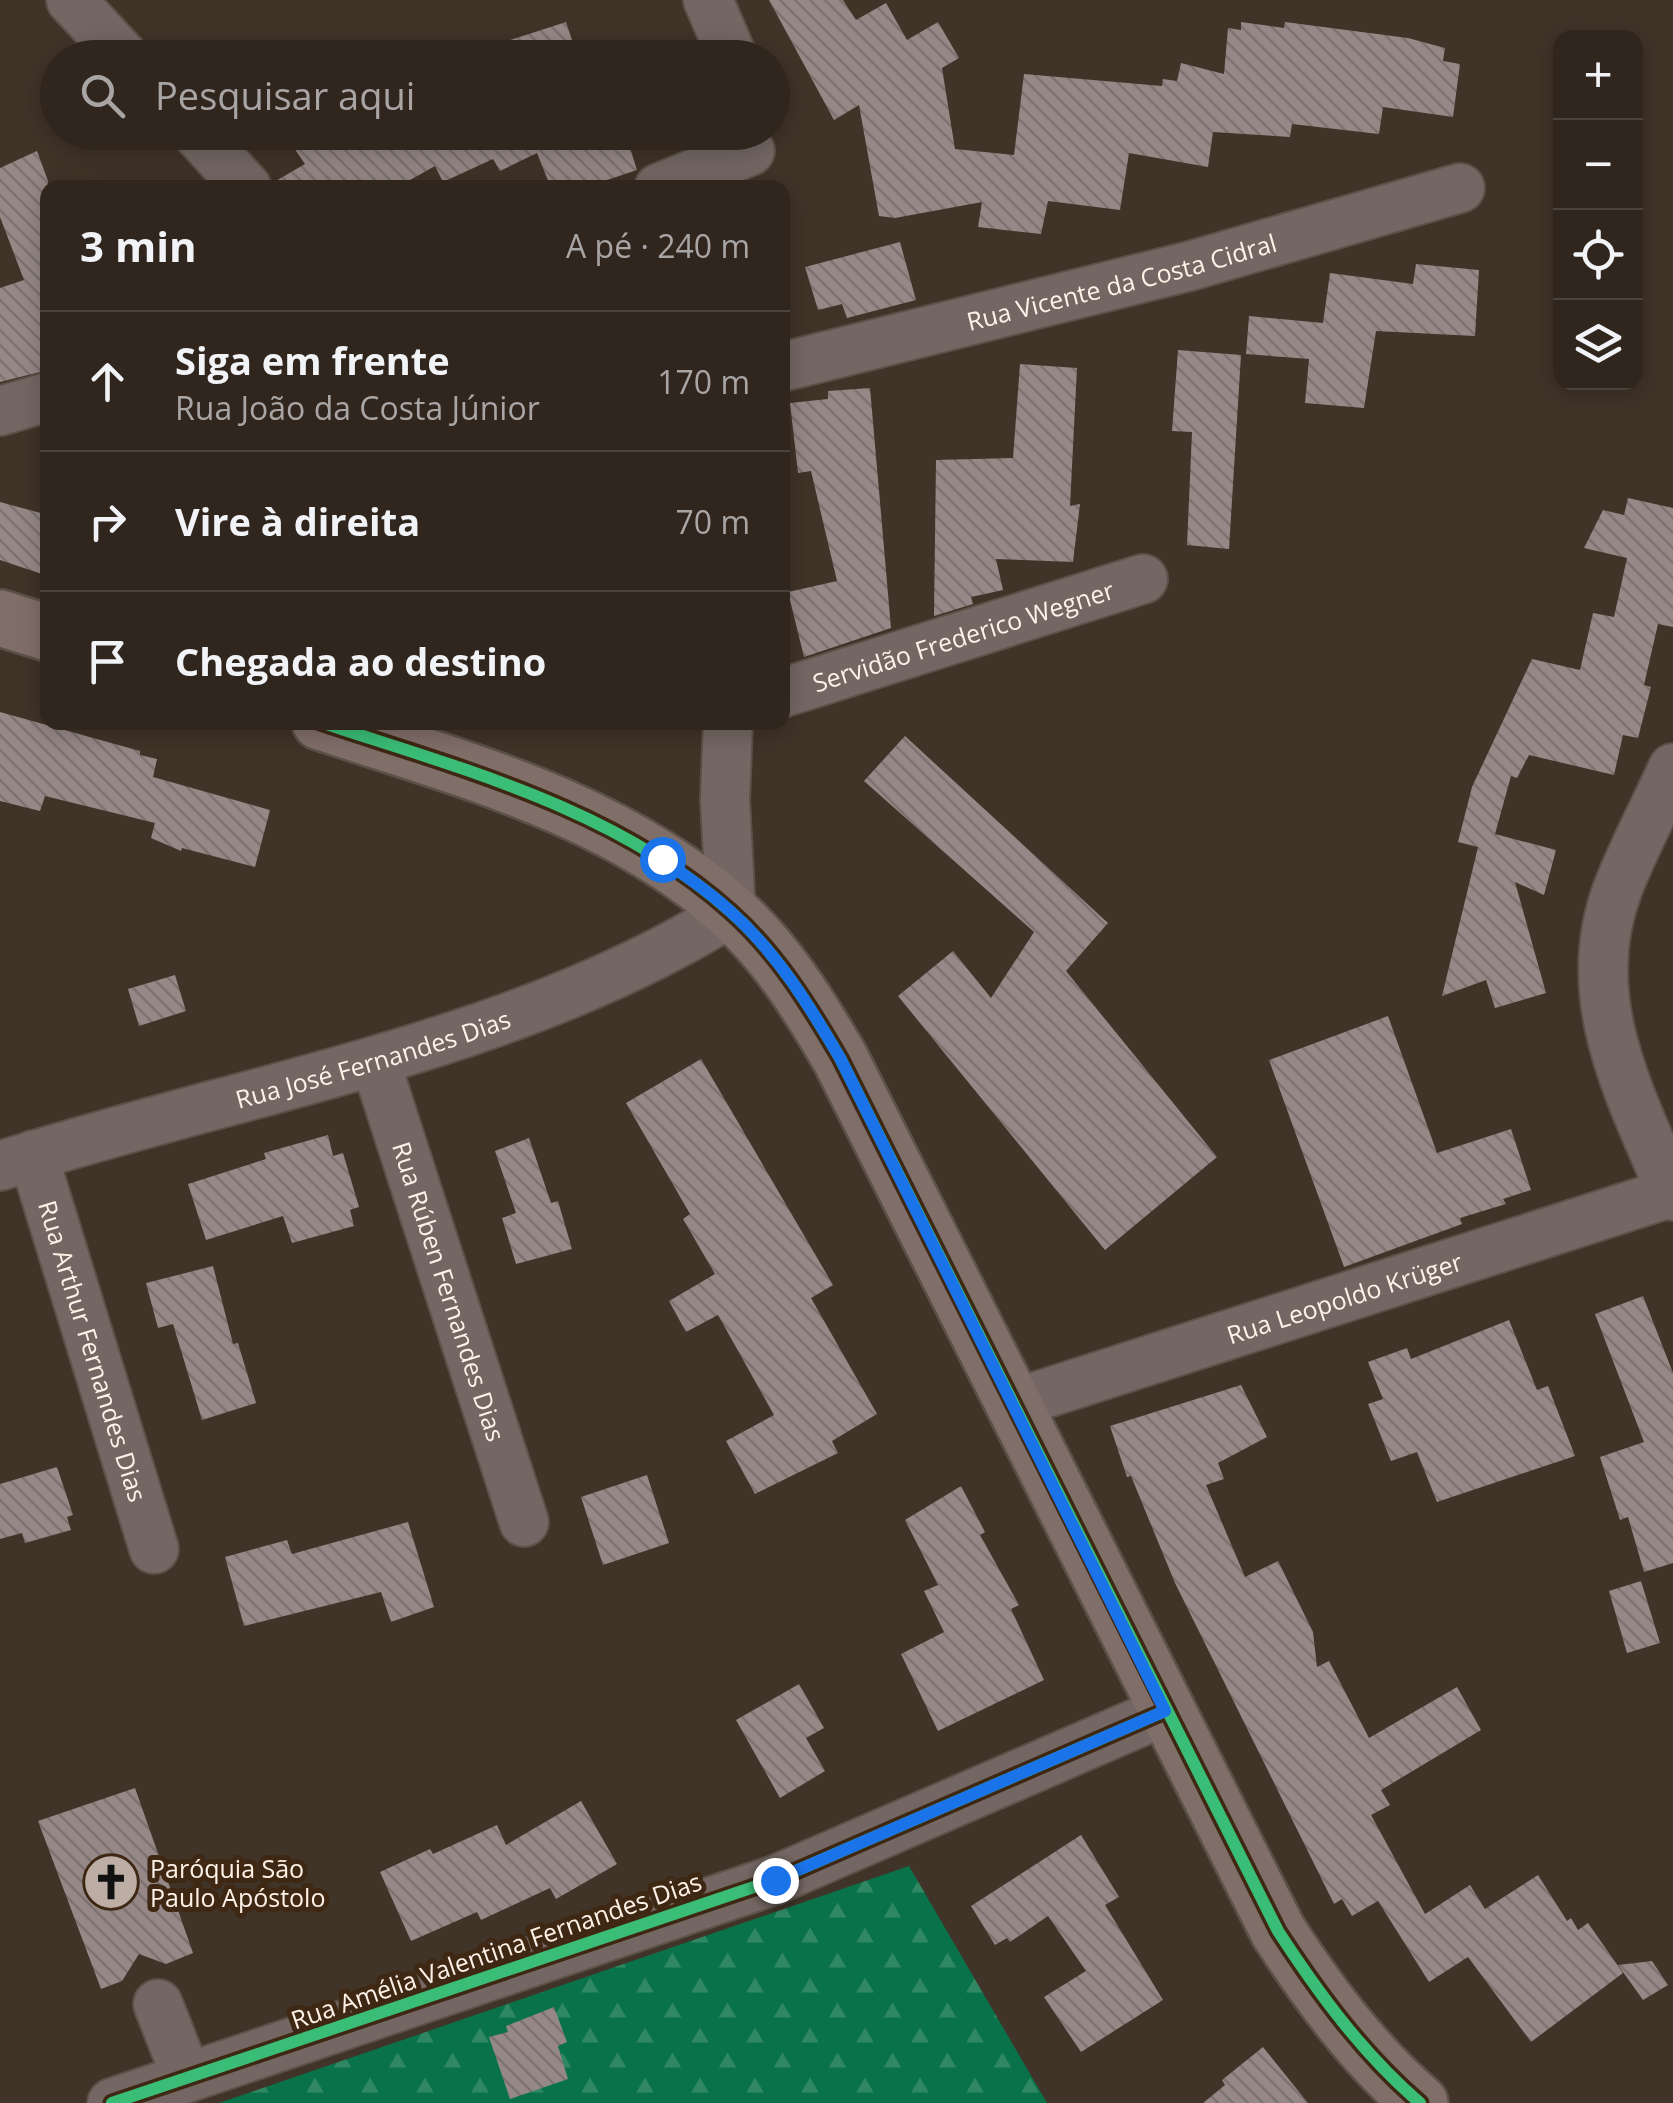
<!DOCTYPE html>
<html lang="pt">
<meta charset="utf-8">
<style>
:root{--surface:#30261e;--page:#382e27;--text:#f1f3f6;--muted:#a8a5a4;--line:#4b433c}
body{margin:0;font-family:"Open Sans",sans-serif;background:var(--page);color:var(--text)}
.controls{position:absolute;right:30px;top:30px;display:grid;overflow:hidden;border-radius:20px;box-shadow:0 5px 25px #0003}
.controls button{width:90px;height:90px;display:grid;place-items:center;padding:0;border:0;border-bottom:2px solid var(--line);background:var(--surface);color:var(--text);font:50px sans-serif}
.stop{position:absolute;width:30px;height:30px;margin:-22px;border:8px solid #1a73e8;border-radius:50%;background:#fff}
.stop.end{background:#1a73e8;border-color:#fff;box-shadow:0 2px 10px #0008}
.list{margin:0;padding:0;list-style:none}
h2{display:flex;justify-content:space-between;align-items:center;height:130px;margin:0;padding:0 40px;font-size:42px}
h2 small{font-size:32px;font-weight:400;color:var(--muted)}
.list li{display:grid;grid-template-columns:65px 1fr auto;gap:30px;align-items:center;box-sizing:border-box;height:140px;padding:0 40px;border-top:2px solid var(--line)}
.list b{display:block;font-size:38px;white-space:nowrap}
.list p{margin:0;font-size:32px;white-space:nowrap;color:var(--muted)}
.list em{font-size:32px;font-style:normal;color:var(--muted)}
.icon{flex:none;width:55px;height:55px;fill:none;stroke:currentColor;stroke-width:2;stroke-linecap:round;stroke-linejoin:round}
.map{position:relative;flex:none;width:1673px;height:2103px;overflow:hidden}
.search{position:absolute;background:var(--surface);box-shadow:0 5px 25px #0003;left:40px;top:40px;width:750px;height:110px;display:flex;align-items:center;gap:25px;box-sizing:border-box;padding:0 35px;border-radius:55px;color:var(--muted);font-size:38px}
.panel{position:absolute;background:var(--surface);box-shadow:0 5px 25px #0003;left:40px;top:180px;width:750px;height:550px;border-radius:20px}
.map>svg:first-child{display:block}
.forest{fill:url(#forest-firs)}
.building{fill:url(#building-back-hatch)}
.lines{fill:none;stroke-linecap:round;stroke-linejoin:round}
.minor-casing{stroke:#5c5148;stroke-width:52}
.major-casing{stroke:#5c5148;stroke-width:60}
.minor{stroke:#746763;stroke-width:48}
.major{stroke:#806e69;stroke-width:55}
.cycleway-casing{stroke:#3f2813;stroke-width:19}
.cycleway{stroke:#3abd76;stroke-width:12}
.route{stroke:#1a73e8;stroke-width:12}
.labels{text-anchor:middle;dominant-baseline:central;stroke-width:10;stroke-linejoin:round;paint-order:stroke}
.street-label{font-size:25px;fill:#fef1e7;stroke:#3f2813}
.poi-label{font-size:25px;fill:#fef1e7;stroke:#3f2813;text-anchor:start}
</style>
<div class="map">
<svg width="1673" height="2103" viewBox="0 0 1673 2103">
<defs>
<pattern id="forest-firs" width="22" height="20" patternUnits="userSpaceOnUse" patternTransform="scale(2.5)"><rect width="22" height="20" fill="#0a724a"/><path d="M5 1l3.5 6h-7zM16 11l3.5 6h-7z" fill="#2f8764"/></pattern>
<pattern id="building-back-hatch" width="6" height="6" patternUnits="userSpaceOnUse" patternTransform="scale(2.5)"><rect width="6" height="6" fill="#968886"/><path d="M-1 5l2 2M0 0l6 6M5-1l2 2" fill="none" stroke="#7c726f"/></pattern>
</defs>
<rect width="100%" height="100%" fill="#403328"/>
<path class="forest" d="M909 1866 1047 2103H219Z"/>
<g class="building">
<path d="M769 0H843L856 20 886 3 907 40 938 22 959 58 942 68 955 149 1014 155 1024 74 1162 86 1163 79 1177 81 1181 63 1224 74 1228 28 1241 30V22L1284 28 1285 22 1408 38 1445 48 1443 61 1460 64 1453 117 1383 107 1379 134 1292 124 1290 137 1213 132 1208 167 1129 153 1120 210 1048 201 1041 234 978 227 982 202 895 218 879 216 859 105 834 120Z"/>
<path d="M566 22 578 58H477L476 51Z"/>
<path d="M283 132H625L637 170 583 188H551L537 153 500 171 493 159 443 182 435 166 396 188H274V182L305 164Z"/>
<path d="M37 151 48 181V370L0 382V288L24 280 0 217V168Z"/>
<path d="M900 242 916 300 847 318 842 304 818 310 805 267Z"/>
<path d="M1416 264 1479 270 1475 336 1376 331 1364 408 1305 403 1309 359 1246 354 1249 316 1323 323 1330 273 1413 284Z"/>
<path d="M1178 350 1241 355 1229 549 1187 545 1192 432 1172 431Z"/>
<path d="M1020 364 1077 368 1070 506 1080 504 1073 562 996 559 1003 590 971 597 973 604 934 616 936 460 1013 458Z"/>
<path d="M870 388 891 628 804 657 788 592 837 581 811 471 798 473 790 403 828 399V391Z"/>
<path d="M1628 498 1673 508V627L1658 624 1644 685 1651 687 1638 738 1623 735 1614 775 1529 755 1517 778 1511 776 1495 834 1556 850 1544 895 1515 882 1546 993 1495 1008 1486 980 1442 996 1478 847 1458 842 1472 787 1532 659 1580 670 1593 613 1614 617 1627 558 1584 548 1603 510 1624 515Z"/>
<path d="M0 502 48 515V576L0 560Z"/>
<path d="M0 712 140 751V755L157 759 153 777 270 810 255 867 182 848 181 851 151 838 155 823 45 796 40 811 0 801Z"/>
<path d="M905 736 1108 923 1066 971 1217 1157 1105 1250 898 996 953 951 991 998 1034 932 864 781Z"/>
<path d="M175 975 186 1011 139 1026 128 989Z"/>
<path d="M1388 1016 1437 1153 1511 1129 1531 1190 1503 1199 1506 1204 1460 1218 1462 1224 1344 1267 1269 1060Z"/>
<path d="M701 1059 833 1285 811 1298 877 1414 832 1441 838 1453 755 1494 726 1441 774 1415 718 1315 686 1332 669 1301 715 1274 683 1219 690 1214 626 1103Z"/>
<path d="M328 1135 333 1156 343 1153 359 1207 350 1210 354 1226 292 1243 283 1216 206 1240 188 1184 266 1159 264 1153Z"/>
<path d="M529 1138 551 1203 558 1201 572 1249 516 1264 502 1218 516 1213 495 1151Z"/>
<path d="M213 1266 233 1344 238 1343 256 1403 202 1420 173 1324 158 1328 146 1283Z"/>
<path d="M1643 1296 1673 1373V1563L1644 1572 1628 1517 1620 1520 1600 1457 1644 1442 1595 1314Z"/>
<path d="M1509 1320 1537 1390 1548 1386 1575 1456 1437 1502 1417 1452 1391 1461 1368 1404 1383 1399 1368 1362 1407 1348 1411 1359Z"/>
<path d="M1241 1385 1267 1437 1218 1463 1224 1479 1206 1485 1245 1577 1278 1561 1313 1632 1317 1667 1329 1661 1369 1738 1457 1687 1481 1730 1381 1790 1390 1805 1371 1815 1425 1914 1470 1885 1485 1909 1538 1875 1567 1921 1571 1918 1578 1930 1588 1923 1623 1973 1531 2042 1468 1957 1429 1982 1378 1901 1352 1916 1342 1899 1334 1904 1175 1583 1131 1476 1127 1477 1110 1426Z"/>
<path d="M57 1467 73 1515 67 1517 71 1530 25 1543 22 1533 0 1539V1484Z"/>
<path d="M647 1475 669 1543 603 1565 581 1497Z"/>
<path d="M961 1486 985 1532 980 1535 1019 1605 1011 1609 1044 1680 938 1731 901 1654 944 1632 924 1591 938 1585 905 1520Z"/>
<path d="M408 1522 434 1607 391 1622 381 1592 244 1626 225 1557 287 1540 292 1554Z"/>
<path d="M1641 1581 1660 1643 1627 1653 1609 1591Z"/>
<path d="M799 1684 824 1728 806 1738 825 1771 780 1798 736 1720Z"/>
<path d="M135 1788 193 1953 166 1964 139 1954 122 1981 101 1989 38 1821Z"/>
<path d="M581 1801 617 1864 556 1899 550 1888 481 1920 477 1912 411 1941 380 1872 430 1849 433 1854 497 1825 506 1845Z"/>
<path d="M1081 1835 1119 1897 1105 1905 1163 2000 1081 2052 1044 1997 1086 1971 1048 1916 1010 1942 1007 1938 995 1945 971 1906Z"/>
<path d="M1652 1961 1668 1985 1643 2000 1618 1965Z"/>
<path d="M554 2007 567 2042 558 2046 568 2079 510 2099 489 2037 508 2032 506 2026Z"/>
<path d="M1263 2047 1308 2103H1203L1225 2085 1222 2080Z"/>
</g>
<g class="lines">
<g class="minor-casing">
<g id="minor">
<path d="M71 0 125 58"/>
<path d="M708 0 733 58"/>
<path d="M196 132 247 188"/>
<path d="M659 188 750 151"/>
<path id="s1" d="M782 367 1190 266 1460 188"/>
<path d="M0 411 48 397"/>
<path id="s2" d="M782 693 1143 579"/>
<path d="M1673 768C1655 808 1634 847 1618 888 1576 998 1631 1096 1673 1196"/>
<path id="s3" d="M375 1061 524 1522"/>
<path id="s4" d="M33 1155 154 1549"/>
<path id="s5" d="M0 1166C240 1089 516 1047 731 912L725 800 728 722"/>
<path id="s6" d="M1013 1404 1673 1192"/>
<path d="M158 2004 187 2078"/>
<path d="M112 2103 775 1880 1165 1711"/>
</g>
</g>
<g class="major-casing">
<g id="major">
<path d="M0 618 48 633"/>
<path d="M320 722C462 769 617 809 731 912 777 953 809 1005 840 1058L1278 1931C1319 1994 1363 2054 1420 2103"/>
</g>
</g>
<use href="#minor" class="minor"/>
<use href="#major" class="major"/>
<g class="cycleway-casing">
<g id="cycleway">
<path d="M320 722C462 769 617 809 731 912 777 953 809 1005 840 1058L1278 1931C1319 1994 1363 2054 1420 2103"/>
<path d="M112 2103 775 1880 1165 1711"/>
</g>
</g>
<use href="#cycleway" class="cycleway"/>
</g>
<g class="lines">
<path class="route" d="M662 859C685 876 710 892 731 912 777 953 809 1005 840 1058L1165 1711 775 1880"/>
</g>
<defs>
<g id="church-disc" transform="scale(2.875)"><circle r="9.5" fill="#bcaea4" stroke="#3f2813"/><path d="M-1.2-6h2.4v3.5h3.3v2.4h-3.3V6h-2.4V-.1h-3.3v-2.4h3.3Z" fill="#111"/></g>
</defs>
<g fill-rule="evenodd">
<use href="#church-disc" x="111" y="1882"/>
</g>
<g class="labels">
<g class="street-label">
<text stroke="none"><textPath href="#s1" startOffset="350">Rua Vicente da Costa Cidral</textPath></text>
<text stroke="none"><textPath href="#s2" startOffset="190">Servidão Frederico Wegner</textPath></text>
<text stroke="none"><textPath href="#s5" startOffset="388">Rua José Fernandes Dias</textPath></text>
<text stroke="none"><textPath href="#s3" startOffset="242">Rua Rúben Fernandes Dias</textPath></text>
<text stroke="none"><textPath href="#s6" startOffset="348">Rua Leopoldo Krüger</textPath></text>
<text stroke="none"><textPath href="#s4" startOffset="205">Rua Arthur Fernandes Dias</textPath></text>
<text transform="translate(496 1950) rotate(-19)">Rua Amélia Valentina Fernandes Dias</text>
</g>
<g class="poi-label">
<text x="150" y="1868">Paróquia São<tspan x="150" dy="29">Paulo Apóstolo</tspan></text>
</g>
</g>
</svg>
<div class="controls">
<button>+</button>
<button>−</button>
<button><svg class="icon" aria-label="locate" viewBox="0 0 24 24"><circle cx="12" cy="12" r="6"/><path d="M12 2v4M12 18v4M2 12h4M18 12h4"/></svg></button>
<button><svg class="icon" aria-label="layers" viewBox="0 0 24 24"><path d="M12 4l9 5-9 5-9-5zM3 14l9 5 9-5"/></svg></button>
</div>
<div class="stop" style="left:662px;top:859px"></div>
<div class="stop end" style="left:775px;top:1880px"></div>
<div class="search"><svg class="icon" aria-label="search" viewBox="0 0 24 24"><circle cx="10" cy="10" r="6"/><path d="M15 15l6 6"/></svg>Pesquisar aqui</div>
<section class="panel">
<h2>3 min<small>A pé · 240 m</small></h2>
<ul class="list">
<li><svg class="icon" aria-label="ahead" viewBox="0 0 24 24"><path d="M12 20V5M6 11l6-6 6 6"/></svg><div><b>Siga em frente</b><p>Rua João da Costa Júnior</p></div><em>170 m</em></li>
<li><svg class="icon" aria-label="right" viewBox="0 0 24 24"><path d="M7 20v-9h11M14 6l5 5-5 5"/></svg><div><b>Vire à direita</b></div><em>70 m</em></li>
<li><svg class="icon" aria-label="arrive" viewBox="0 0 24 24"><path d="M6 21V4h12l-3 4 3 4H6"/></svg><div><b>Chegada ao destino</b></div></li>
</ul>
</section>
</div>
